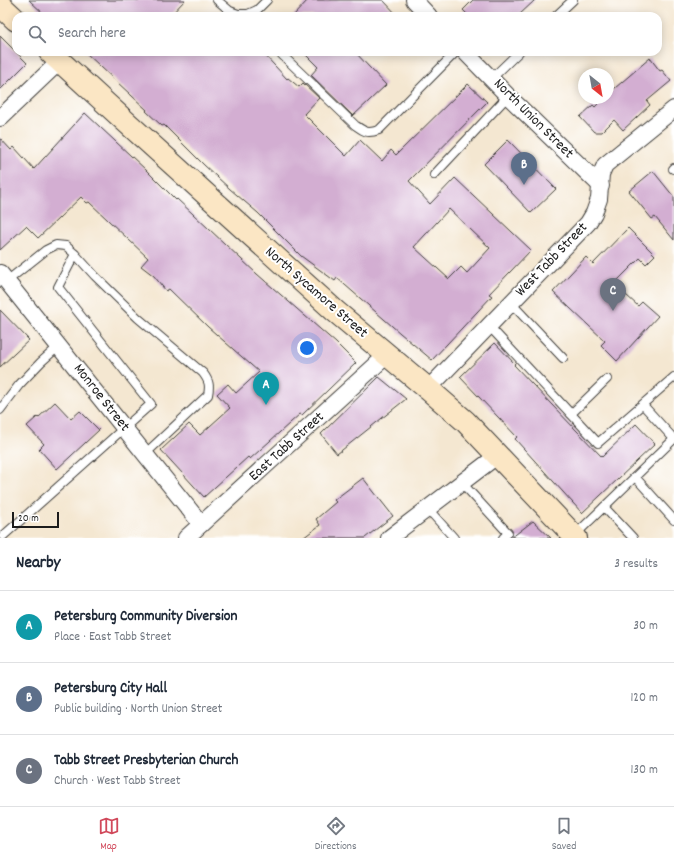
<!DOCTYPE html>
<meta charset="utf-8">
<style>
:root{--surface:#fff;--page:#f6f6f7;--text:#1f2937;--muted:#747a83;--line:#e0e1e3;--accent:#d1495b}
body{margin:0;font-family:Dekko,sans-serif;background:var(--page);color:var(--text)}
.compass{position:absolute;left:578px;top:68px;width:36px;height:36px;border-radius:50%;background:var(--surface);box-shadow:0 2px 10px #0003;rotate:149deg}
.scale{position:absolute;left:12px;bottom:10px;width:47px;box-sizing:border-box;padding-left:4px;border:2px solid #1c1c1c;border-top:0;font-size:11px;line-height:14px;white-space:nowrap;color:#1c1c1c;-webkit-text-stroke:3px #fff;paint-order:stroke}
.you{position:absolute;left:307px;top:348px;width:14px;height:14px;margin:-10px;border:3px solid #fff;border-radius:50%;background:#1a73e8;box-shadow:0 0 0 6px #1a73e833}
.badge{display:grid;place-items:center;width:26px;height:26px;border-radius:50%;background:var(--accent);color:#fff;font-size:13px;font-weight:700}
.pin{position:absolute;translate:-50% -33px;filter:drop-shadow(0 1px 2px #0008)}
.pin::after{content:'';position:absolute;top:21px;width:14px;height:12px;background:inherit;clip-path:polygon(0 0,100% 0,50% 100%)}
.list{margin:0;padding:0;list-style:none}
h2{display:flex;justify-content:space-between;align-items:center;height:52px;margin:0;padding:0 16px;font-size:17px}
h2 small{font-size:13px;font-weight:400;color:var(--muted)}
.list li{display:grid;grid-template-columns:26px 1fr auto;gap:12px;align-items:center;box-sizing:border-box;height:72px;padding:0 16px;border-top:1px solid var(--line)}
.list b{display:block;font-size:15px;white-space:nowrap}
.list p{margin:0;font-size:13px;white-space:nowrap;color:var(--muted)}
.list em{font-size:13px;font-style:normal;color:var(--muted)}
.icon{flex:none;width:22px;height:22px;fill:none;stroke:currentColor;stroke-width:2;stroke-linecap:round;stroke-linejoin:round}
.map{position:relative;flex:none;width:674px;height:538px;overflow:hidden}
.search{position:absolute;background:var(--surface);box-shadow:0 2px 10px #0003;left:12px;right:12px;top:12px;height:44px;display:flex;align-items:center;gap:10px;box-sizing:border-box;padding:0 14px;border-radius:12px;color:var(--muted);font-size:15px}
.sheet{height:268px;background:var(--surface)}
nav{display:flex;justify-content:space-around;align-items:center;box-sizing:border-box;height:56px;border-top:1px solid var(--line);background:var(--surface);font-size:11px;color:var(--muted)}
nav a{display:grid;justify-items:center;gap:2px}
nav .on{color:var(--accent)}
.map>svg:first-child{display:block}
.building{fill:#d3aed2;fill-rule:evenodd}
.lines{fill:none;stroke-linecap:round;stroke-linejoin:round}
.lane-casing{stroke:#3c3a37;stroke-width:10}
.street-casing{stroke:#3c3a37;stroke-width:18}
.secondary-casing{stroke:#3c3a37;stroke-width:24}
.lane{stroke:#fff;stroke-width:8}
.street{stroke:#fff;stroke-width:16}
.secondary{stroke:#fbe6c4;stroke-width:22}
.labels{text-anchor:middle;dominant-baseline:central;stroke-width:4;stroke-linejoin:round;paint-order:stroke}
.street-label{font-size:15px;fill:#1c1c1c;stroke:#fff}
</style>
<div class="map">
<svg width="674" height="538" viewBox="0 0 674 538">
<rect width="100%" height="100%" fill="#fff"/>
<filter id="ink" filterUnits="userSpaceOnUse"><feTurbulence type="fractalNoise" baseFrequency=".025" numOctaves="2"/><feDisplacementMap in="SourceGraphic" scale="8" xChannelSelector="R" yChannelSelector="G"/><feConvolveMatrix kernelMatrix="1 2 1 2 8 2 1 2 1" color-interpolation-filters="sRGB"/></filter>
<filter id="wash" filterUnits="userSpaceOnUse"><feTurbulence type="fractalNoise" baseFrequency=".012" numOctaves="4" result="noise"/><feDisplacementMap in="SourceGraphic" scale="16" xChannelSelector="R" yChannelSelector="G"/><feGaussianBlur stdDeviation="0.9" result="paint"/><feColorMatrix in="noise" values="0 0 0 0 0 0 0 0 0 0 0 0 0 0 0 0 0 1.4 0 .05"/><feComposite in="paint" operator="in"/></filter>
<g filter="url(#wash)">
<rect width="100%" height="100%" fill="#f4e7d1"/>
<g id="blocks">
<g class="building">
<path d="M29 0H185L170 16H46Z"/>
<path d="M308 0H383L398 16H293Z"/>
<path d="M473 0H535L518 16H469L463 10Z"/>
<path d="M0 36 27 63 0 90Z"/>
<path d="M85 52H262L287 79 288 78 299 87 303 83 319 98 304 114 346 156 360 140 382 161 391 150 396 155 468 84 487 102 409 181 430 204 455 178 531 250 489 294 492 296 432 360 400 333 337 278 335 281 301 256 258 213 230 189 204 165 164 125 162 126 146 111 147 110ZM449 209 490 248 467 273 461 267 449 279 414 247Z"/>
<path d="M303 52H355L386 85 353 116 311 75 318 67Z"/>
<path d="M650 58 660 71 662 70 671 81 647 101 650 105 623 130 614 120 602 132H594L580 117 593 105 595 107 604 98H608V94Z"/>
<path d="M85 113 146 170 176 200 177 199 257 274 336 343 356 363 302 415 300 414 250 459 248 457 204 497 161 450 189 424 200 435 230 408 217 394 228 384 236 393 259 372 208 327 169 289 166 291 154 276 141 266 148 258 89 202 87 203 81 197 38 238 26 226 0 250V138L11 150 14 147 34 169Z"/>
<path d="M508 140 556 189 531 213 484 164Z"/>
<path d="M653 171 674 197V240L655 217 652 219 629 191Z"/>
<path d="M628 228 655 255 646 264 640 258 614 284 638 306 642 302 658 316 617 361 601 345 605 341 553 292 586 257 593 264Z"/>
<path d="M0 310 29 340 0 367Z"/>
<path d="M495 343 515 364 514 365 552 405 602 457 636 424 655 444 582 513 515 439 517 437 460 377Z"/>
<path d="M379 377 406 399 337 454 321 434Z"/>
<path d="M55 402 71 419 80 411 99 430 57 469 39 449 44 444 27 426 37 417 38 418Z"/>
<path d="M363 478 393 516 365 538H303L320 525 316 519 336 502 334 500Z"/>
<path d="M533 521 551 538H511Z"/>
</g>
</g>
</g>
<g filter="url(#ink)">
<use href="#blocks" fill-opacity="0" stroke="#3c3a37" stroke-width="1"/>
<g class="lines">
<g class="lane-casing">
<g id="lane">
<path d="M217 0 230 11 238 14H248L257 10 267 0"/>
<path d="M556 16 573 0"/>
<path d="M279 52 355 125C365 132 367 134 379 130L456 52"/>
<path d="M491 79 519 52"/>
<path d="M673 169 674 168"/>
<path d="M434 175 508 96"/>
<path d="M7 281 46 250 56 245 66 246 75 254 95 276 138 318 203 373C209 381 210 385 208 395L145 454"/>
<path d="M511 303 563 358"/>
<path d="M489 326 598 443 674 377"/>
<path d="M643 405 674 439"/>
<path d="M0 410 19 385 41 362 59 346"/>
<path d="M571 414 607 379"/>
<path d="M635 477 674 520"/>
<path d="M462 483 508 533 503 538"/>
<path d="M604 507 633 538"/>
<path d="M428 509 454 538"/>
<path d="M575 535 674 439"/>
<path d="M3 536 151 404 58 287 75 254"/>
</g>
</g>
<g class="street-casing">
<g id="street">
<path d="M414 0 429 16"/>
<path d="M465 52 510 98 601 186"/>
<path d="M0 118 60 61"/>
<path d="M0 273 201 524"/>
<path d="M428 389 588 223 594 213 599 199 601 174 605 165 674 109"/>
<path d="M186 538 387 355"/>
<path d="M389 538 498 455"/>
</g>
</g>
<g class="secondary-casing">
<g id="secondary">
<path d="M0 5 16 20"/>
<path d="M50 52 124 120 335 311 428 389 465 421 576 538"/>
</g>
</g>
<use href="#lane" class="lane"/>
<use href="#street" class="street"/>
<use href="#secondary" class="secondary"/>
</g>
</g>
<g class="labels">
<g class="street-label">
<text transform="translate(533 119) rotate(45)">North Union Street</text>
<text transform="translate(552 260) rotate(-46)">West Tabb Street</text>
<text transform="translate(316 293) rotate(41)">North Sycamore Street</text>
<text transform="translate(101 398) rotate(52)">Monroe Street</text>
<text transform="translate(287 447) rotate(-42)">East Tabb Street</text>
</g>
</g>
</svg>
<svg class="compass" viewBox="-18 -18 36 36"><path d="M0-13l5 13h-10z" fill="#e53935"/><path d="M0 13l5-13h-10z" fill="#747a83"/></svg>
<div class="scale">20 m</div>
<div class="you"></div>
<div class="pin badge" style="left:266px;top:405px;background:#0f9aa8">A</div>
<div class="pin badge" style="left:524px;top:185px;background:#5c6f8a">B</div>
<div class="pin badge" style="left:613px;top:311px;background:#6b7280">C</div>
<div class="search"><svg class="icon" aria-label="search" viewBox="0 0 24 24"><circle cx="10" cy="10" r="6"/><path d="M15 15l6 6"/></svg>Search here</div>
</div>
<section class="sheet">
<h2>Nearby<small>3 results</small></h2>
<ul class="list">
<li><span class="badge" style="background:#0f9aa8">A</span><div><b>Petersburg Community Diversion</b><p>Place · East Tabb Street</p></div><em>30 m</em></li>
<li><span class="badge" style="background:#5c6f8a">B</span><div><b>Petersburg City Hall</b><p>Public building · North Union Street</p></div><em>120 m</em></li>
<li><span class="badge" style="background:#6b7280">C</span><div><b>Tabb Street Presbyterian Church</b><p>Church · West Tabb Street</p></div><em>130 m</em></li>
</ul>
</section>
<nav>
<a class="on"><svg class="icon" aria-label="map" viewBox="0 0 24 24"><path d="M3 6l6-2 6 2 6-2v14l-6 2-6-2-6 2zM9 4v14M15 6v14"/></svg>Map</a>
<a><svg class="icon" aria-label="directions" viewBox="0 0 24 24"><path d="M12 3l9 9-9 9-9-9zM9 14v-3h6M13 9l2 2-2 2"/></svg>Directions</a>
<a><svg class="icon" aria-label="saved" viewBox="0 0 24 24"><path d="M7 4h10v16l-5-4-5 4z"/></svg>Saved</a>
</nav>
